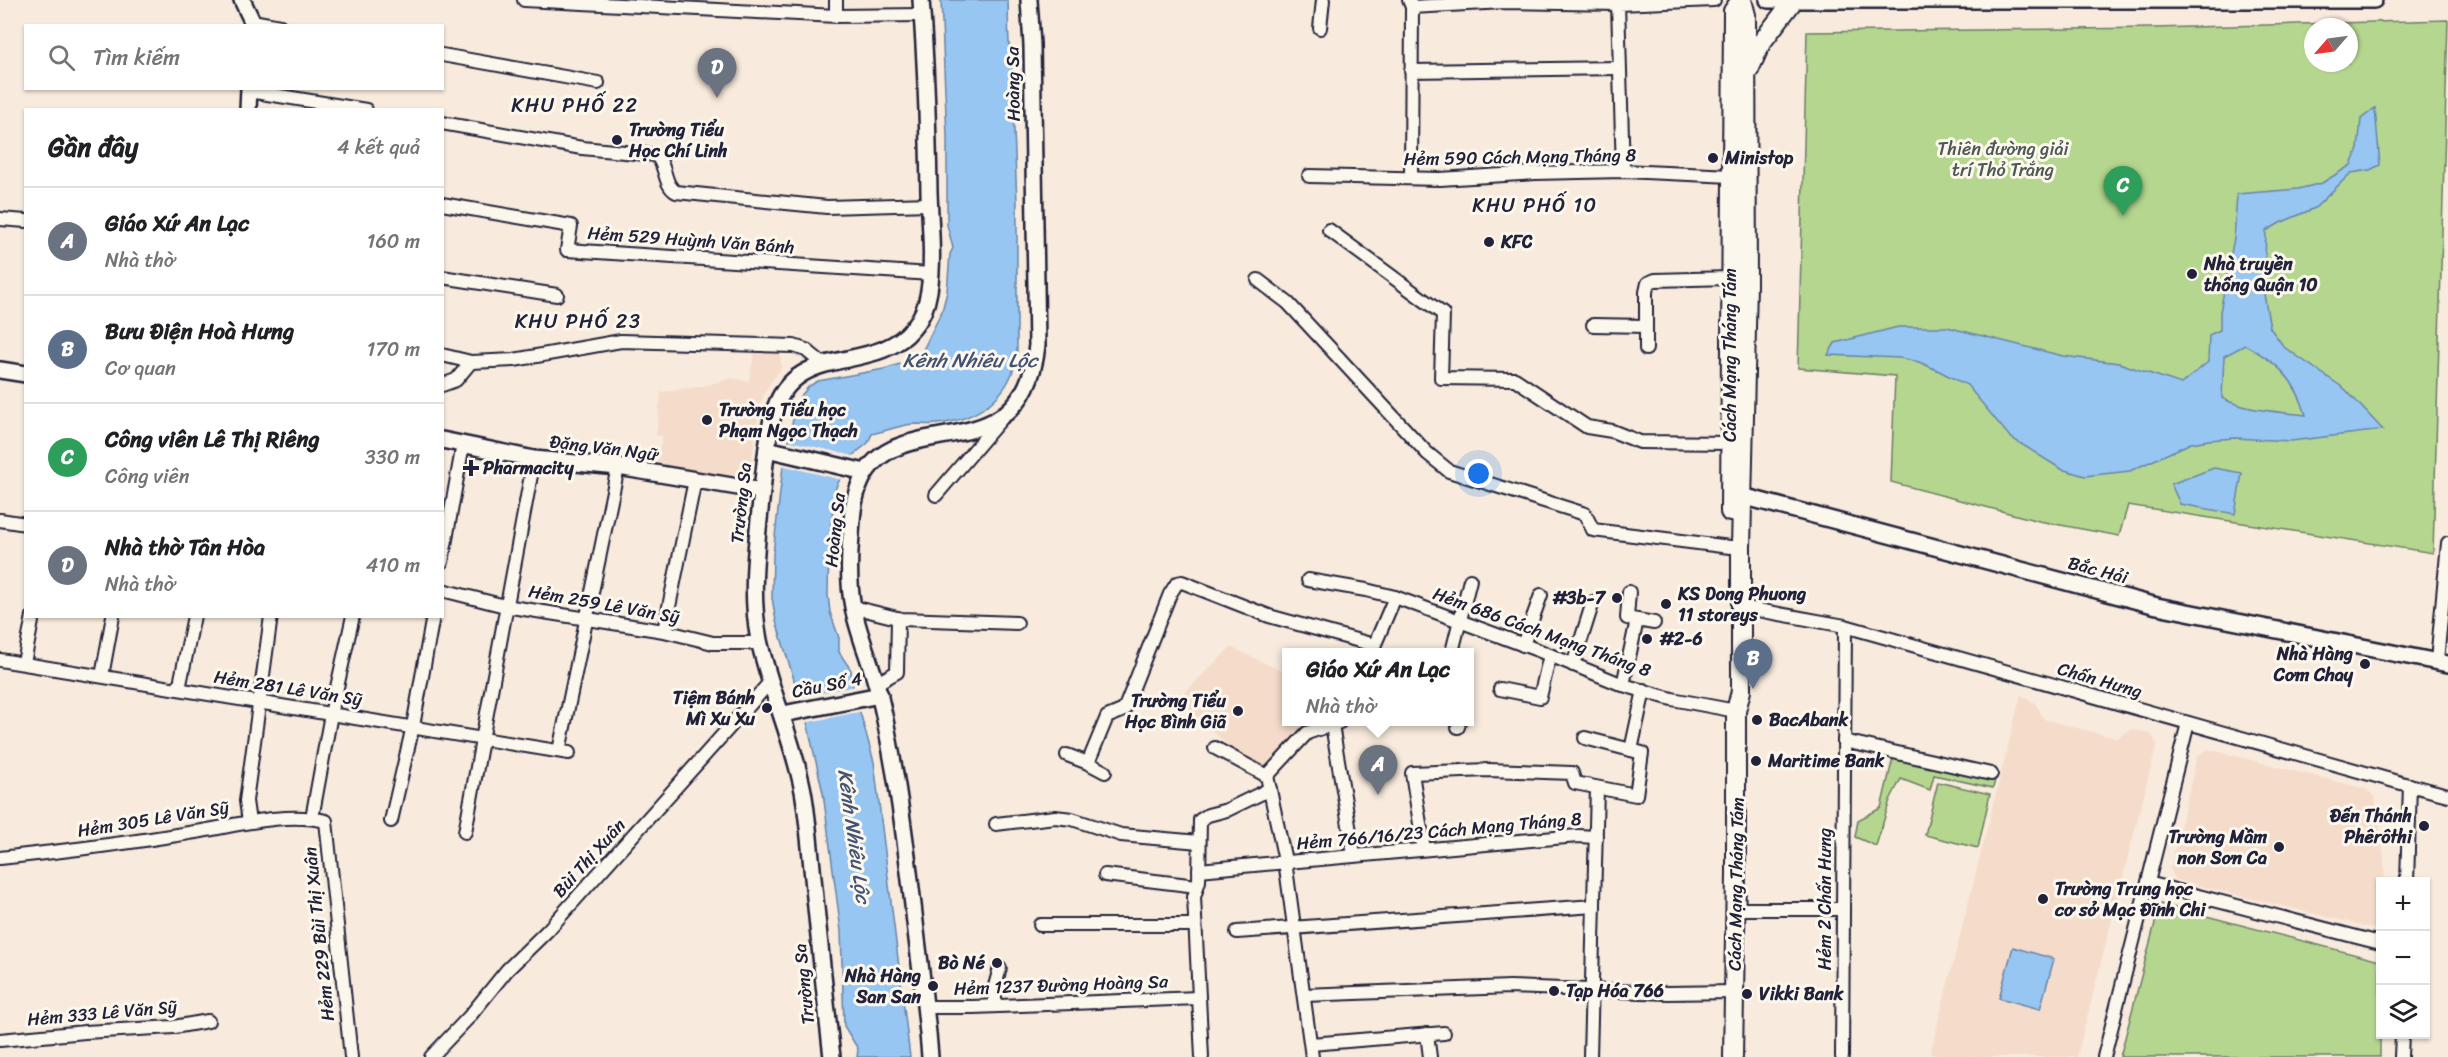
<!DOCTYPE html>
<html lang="vi">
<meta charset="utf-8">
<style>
:root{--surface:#fff;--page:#f6f6f6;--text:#202124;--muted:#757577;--line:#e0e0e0;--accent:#22223b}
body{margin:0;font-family:Sriracha,sans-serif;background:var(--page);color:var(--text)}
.controls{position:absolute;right:18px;bottom:18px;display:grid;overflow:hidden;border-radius:0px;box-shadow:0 2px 4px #0004}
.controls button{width:54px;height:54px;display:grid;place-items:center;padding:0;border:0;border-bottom:2px solid var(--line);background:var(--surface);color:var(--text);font:30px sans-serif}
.compass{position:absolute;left:2304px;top:18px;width:54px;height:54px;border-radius:50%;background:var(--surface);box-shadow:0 2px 4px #0004;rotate:242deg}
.you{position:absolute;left:1479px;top:474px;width:21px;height:21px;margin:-15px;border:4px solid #fff;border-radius:50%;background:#1a73e8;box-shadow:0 0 0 9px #1a73e833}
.badge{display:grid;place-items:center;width:39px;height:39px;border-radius:50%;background:var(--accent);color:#fff;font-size:20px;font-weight:700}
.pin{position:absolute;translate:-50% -50px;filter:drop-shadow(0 2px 3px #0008)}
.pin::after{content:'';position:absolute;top:32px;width:21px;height:18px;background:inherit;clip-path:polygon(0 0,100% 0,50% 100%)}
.popup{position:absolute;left:1282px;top:648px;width:192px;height:78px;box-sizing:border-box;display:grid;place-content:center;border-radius:0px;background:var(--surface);filter:drop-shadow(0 2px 4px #0005);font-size:20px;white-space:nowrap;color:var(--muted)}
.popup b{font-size:22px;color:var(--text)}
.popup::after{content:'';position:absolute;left:50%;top:100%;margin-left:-12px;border:12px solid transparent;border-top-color:var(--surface)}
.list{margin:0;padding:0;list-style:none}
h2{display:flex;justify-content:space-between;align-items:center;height:78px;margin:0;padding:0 24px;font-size:26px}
h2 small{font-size:20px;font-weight:400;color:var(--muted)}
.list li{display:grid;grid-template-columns:39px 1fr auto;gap:18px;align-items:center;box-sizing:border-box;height:108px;padding:0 24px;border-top:2px solid var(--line)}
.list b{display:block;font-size:22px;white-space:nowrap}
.list p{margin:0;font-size:20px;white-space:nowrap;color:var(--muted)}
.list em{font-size:20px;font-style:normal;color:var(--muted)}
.icon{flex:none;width:33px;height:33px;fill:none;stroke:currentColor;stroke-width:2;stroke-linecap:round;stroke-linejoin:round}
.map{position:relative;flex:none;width:2448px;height:1057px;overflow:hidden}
.search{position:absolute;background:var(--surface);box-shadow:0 2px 4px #0004;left:24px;top:24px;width:420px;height:66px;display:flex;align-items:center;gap:15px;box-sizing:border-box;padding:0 21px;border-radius:0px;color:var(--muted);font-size:22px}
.panel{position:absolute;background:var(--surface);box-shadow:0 2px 4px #0004;left:24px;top:108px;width:420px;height:510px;border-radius:0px}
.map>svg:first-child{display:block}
.built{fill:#f5dcca}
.green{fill:#b5d68f;stroke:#6c7c65;stroke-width:1.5;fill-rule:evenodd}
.water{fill:#96c6f1;stroke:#6884a8;stroke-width:1.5;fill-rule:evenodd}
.pier{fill:#f8ebdd}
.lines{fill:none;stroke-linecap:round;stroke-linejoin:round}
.minor-casing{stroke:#22223b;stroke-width:16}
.tertiary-casing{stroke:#22223b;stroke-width:20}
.primary-casing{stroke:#22223b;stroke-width:22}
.minor{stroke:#fbf7ec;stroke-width:12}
.tertiary{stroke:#fbf7ec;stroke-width:15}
.primary{stroke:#fbf7ec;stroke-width:18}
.poi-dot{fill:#22223b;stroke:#fbf7ec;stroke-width:2}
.labels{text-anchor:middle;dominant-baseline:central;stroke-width:6;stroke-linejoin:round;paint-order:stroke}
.street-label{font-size:18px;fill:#22223b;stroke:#fbf7ec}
.poi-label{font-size:18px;font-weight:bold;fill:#22223b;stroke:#fbf7ec;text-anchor:start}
.park-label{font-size:18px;fill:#4e5854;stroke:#fbf7ec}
.neighbourhood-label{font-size:20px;letter-spacing:1.5px;fill:#22223b;stroke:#fbf7ec}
.water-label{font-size:20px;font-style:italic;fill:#455372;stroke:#fbf7ec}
</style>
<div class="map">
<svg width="2448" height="1057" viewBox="0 0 2448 1057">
<rect width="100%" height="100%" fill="#f8ebdd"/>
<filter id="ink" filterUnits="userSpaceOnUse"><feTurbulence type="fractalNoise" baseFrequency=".0167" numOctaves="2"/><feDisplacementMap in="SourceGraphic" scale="12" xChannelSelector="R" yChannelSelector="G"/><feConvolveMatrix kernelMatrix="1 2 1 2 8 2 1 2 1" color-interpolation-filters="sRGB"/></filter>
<g filter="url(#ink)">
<g class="built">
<path d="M755 351H781V369L767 388 760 404 750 472 739 480 657 466 662 436 656 435 661 392 703 386 732 378 749 381Z"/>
<path d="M1231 647 1286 673V722H1324L1304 728 1262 775 1177 700Z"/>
<path d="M2021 694 2036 704 2044 719 2116 738 2133 729 2151 734 2157 744 2077 1057H1951L1930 1054Z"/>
<path d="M2208 749 2366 789 2372 794 2375 798 2384 857 2385 881 2380 882V930L2176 880 2170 869 2197 756Z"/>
</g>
<g class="green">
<path d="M2448 20 2433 553 2128 505 2119 536 2039 521 1891 482 1895 376 1798 368 1807 32 2154 28ZM2313 27H2349V63H2313Z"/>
<path d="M1893 758 1995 780 1993 788 1934 775 1930 790 1901 779 1890 800 1876 846 1855 837 1858 820 1881 808Z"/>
<path d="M1938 782 1990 794 1978 848 1925 835Z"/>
<path d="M2160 904 2380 961V1057H2120Z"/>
</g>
<g class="water">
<path d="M941 0H1008C1009 20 1007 39 1011 57L1017 203V352C1013 394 979 420 937 424 929 425 922 424 914 424 900 425 886 431 872 434L868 443 852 456 836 487 829 540 828 595 830 612 839 638V652L851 670 853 687 874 762 910 1057H857L858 1049 844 1026 841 931 823 793 807 722 776 621 772 598 773 554 783 466 795 410 800 397 809 386 818 381 884 369 919 358 942 311 947 292 950 254 953 248 947 225V137Z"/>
<path d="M2375 108 2380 165 2370 170 2351 173 2315 208 2280 223 2266 231 2264 294 2270 328 2284 347 2345 389 2383 430 2291 441 2234 438 2209 440 2191 443 2130 471 2085 476 2061 469 2010 437 1967 385 1937 370 1919 362 1900 358 1828 355 1835 343 1898 327H1947L2063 356 2119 363 2181 384 2208 362 2209 335 2220 330V312L2234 238 2237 194 2298 189 2322 183 2351 165 2358 149 2361 119ZM2245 345C2278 363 2295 378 2306 415 2277 411 2249 412 2222 398L2224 356Z"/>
<path d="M2214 468 2242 473 2235 514 2180 504 2171 484Z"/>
<path d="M2013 947 2054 959 2040 1009 1999 998Z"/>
</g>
<g class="pier">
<path d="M786 440 854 456 842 480 781 465Z"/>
<path d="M856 686 864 711 804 723 797 698Z"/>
</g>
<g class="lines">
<g class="minor-casing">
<g id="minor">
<path d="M524 0 836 16 922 15"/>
<path d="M836 0V16"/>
<path d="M1409 0 1412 7 1411 178"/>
<path d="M1412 7 1504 2 1618 4"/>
<path d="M252 21 280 26"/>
<path d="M1320 28 1323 0"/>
<path d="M442 55 598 83"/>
<path d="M1411 71 1619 68"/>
<path d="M249 91 366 110"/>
<path d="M442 123 582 148 656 155C667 166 663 184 676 192L827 207 930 204"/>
<path d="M1623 171 1618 4 1714 0"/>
<path d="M1309 176 1440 179 1535 173 1623 171 1732 176"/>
<path d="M442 204 571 226 567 250 931 274"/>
<path d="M0 219 26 221"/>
<path d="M1329 230 1443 314 1441 378 1515 379 1587 427 1612 431 1640 442 1729 443"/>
<path d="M442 277 557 295"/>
<path d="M1258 280 1288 303 1427 453 1449 471 1585 514 1593 530 1730 547"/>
<path d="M1593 325 1646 326"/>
<path d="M1646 349V292L1648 283 1655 280 1730 278"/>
<path d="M442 355 471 362 514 360 621 341 794 346 806 350 823 364"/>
<path d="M442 385 456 380 471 362"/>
<path d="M936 495 1001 419"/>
<path d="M0 520 26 524"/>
<path d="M442 562 463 444"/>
<path d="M1308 580 1366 590 1395 597"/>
<path d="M442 590 505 606 664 631 713 643H760"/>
<path d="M1629 592 1627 618 1637 620"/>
<path d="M853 607 901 619 1017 623"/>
<path d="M1741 607 1845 626 2401 783 2448 795"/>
<path d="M664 631 695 480"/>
<path d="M1523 645 1541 595"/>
<path d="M1372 651 1395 597 1540 651 1623 685 1672 699 1736 711"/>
<path d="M1452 652 1470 580"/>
<path d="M0 660 569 753"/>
<path d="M2437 661 2448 543"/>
<path d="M24 663 33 616"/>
<path d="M1573 665 1593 602"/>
<path d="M102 676 113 616"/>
<path d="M877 683 897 672 898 618"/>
<path d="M1623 685 1637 620 1654 623"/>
<path d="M179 689 194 616"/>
<path d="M1500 689 1540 697 1550 655"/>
<path d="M1332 725 1354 855"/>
<path d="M1458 727 1459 722"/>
<path d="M1585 738 1631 750"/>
<path d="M1844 741 1991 774"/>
<path d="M1215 748 1267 776"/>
<path d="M559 751 618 467"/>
<path d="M1067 755 1088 763"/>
<path d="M1105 772 1088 763 1107 717 1124 710 1170 594 1177 583 1182 582 1269 616 1374 645"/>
<path d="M312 818 331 714 353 616"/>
<path d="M391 821 413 726 433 616"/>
<path d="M249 822 246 801 271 616"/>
<path d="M996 824 1055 817 1072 819 1121 835 1199 842"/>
<path d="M465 832 534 459"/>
<path d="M1424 849 1412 773 1488 770 1572 773 1575 783 1636 795 1642 753 1631 750 1644 690"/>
<path d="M0 858C65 851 130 843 195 832 234 826 286 811 326 821L351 1057"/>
<path d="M1199 870 1497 843 1578 836 1596 837"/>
<path d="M1105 875 1197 886"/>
<path d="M2407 882 2410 785"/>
<path d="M2148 883 2380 943"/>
<path d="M1736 909H1843"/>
<path d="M1040 925H1195"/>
<path d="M1237 932 1594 906"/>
<path d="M1304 995 1510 987 1668 993 1734 992"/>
<path d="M995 1005V986L1000 968"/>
<path d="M925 1007H973L1198 998"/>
<path d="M1427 1034 1430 1057"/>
<path d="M0 1040 85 1032 174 1027 208 1021"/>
<path d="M1311 1044 1444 1033"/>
<path d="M431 1057 469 1017 507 970 548 930 771 681"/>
<path d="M1202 1057 1194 897 1199 881 1200 820 1208 815 1227 810 1270 789"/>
<path d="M1312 1057 1285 861 1267 776 1307 733 1340 722"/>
<path d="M1590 1057 1597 788"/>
<path d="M1842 1057 1845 626"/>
<path d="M2104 1057 2188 723"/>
<path d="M2401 1057 2402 1034"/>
</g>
</g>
<g class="tertiary-casing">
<g id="tertiary">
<path d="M242 0 252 21V26"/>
<path d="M1768 0H2374"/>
<path d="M248 110 249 88"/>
<path d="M0 370 26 374"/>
<path d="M442 440 534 459 618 467 762 491"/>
<path d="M767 449 865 472"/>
<path d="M1742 496 2157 606 2448 664"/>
<path d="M783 714 880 695"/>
<path d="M832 1057C825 997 819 937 813 878 810 849 808 819 803 791 793 739 770 691 759 640 750 594 756 548 761 501 764 473 766 443 773 415 793 340 875 376 913 328 922 318 927 304 929 291 934 259 930 224 929 192 928 128 926 64 921 0"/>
<path d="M930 1057C927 1015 921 973 916 931 910 878 904 826 895 774 890 747 886 720 879 694 872 664 859 637 853 607 848 583 849 559 851 535 852 518 853 501 859 486 891 400 1023 479 1037 345L1032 45 1029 0"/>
</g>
</g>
<g class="primary-casing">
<g id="primary">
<path d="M1749 70 1761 43 1793 1"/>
<path d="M1730 512 1733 11 1741 0"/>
<path d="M1733 1057 1736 874V711L1741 691V548L1747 284 1746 15 1742 0"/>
</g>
</g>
<use href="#minor" class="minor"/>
<use href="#tertiary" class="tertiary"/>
<use href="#primary" class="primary"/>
</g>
</g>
<g class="poi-dot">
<circle cx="617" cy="140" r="6"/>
<circle cx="1713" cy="158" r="6"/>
<circle cx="1489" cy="242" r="6"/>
<circle cx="2192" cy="274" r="6"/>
<circle cx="707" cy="420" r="6"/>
<path d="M468 459h6v6h6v6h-6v6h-6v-6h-6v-6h6z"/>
<circle cx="1617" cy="598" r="6"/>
<circle cx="1666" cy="604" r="6"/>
<circle cx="1647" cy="639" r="6"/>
<circle cx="2365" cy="664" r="6"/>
<circle cx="767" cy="708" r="6"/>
<circle cx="1238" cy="711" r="6"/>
<circle cx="1757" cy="720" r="6"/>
<circle cx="1756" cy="761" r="6"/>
<circle cx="2424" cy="826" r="6"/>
<circle cx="2279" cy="847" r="6"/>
<circle cx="2043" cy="899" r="6"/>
<circle cx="997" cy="963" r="6"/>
<circle cx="933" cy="986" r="6"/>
<circle cx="1554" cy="991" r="6"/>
<circle cx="1747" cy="994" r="6"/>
</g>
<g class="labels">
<g class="street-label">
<text transform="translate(1013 84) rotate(-91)">Hoàng Sa</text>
<text transform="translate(1520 157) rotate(-1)">Hẻm 590 Cách Mạng Tháng 8</text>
<text transform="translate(691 240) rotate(4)">Hẻm 529 Huỳnh Văn Bánh</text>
<text transform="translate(1730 355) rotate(-90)">Cách Mạng Tháng Tám</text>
<text transform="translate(604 448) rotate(7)">Đặng Văn Ngữ</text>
<text transform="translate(741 503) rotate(-84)">Trường Sa</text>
<text transform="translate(835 530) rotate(-84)">Hoàng Sa</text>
<text transform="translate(2098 570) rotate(15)">Bắc Hải</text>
<text transform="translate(604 604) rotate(10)">Hẻm 259 Lê Văn Sỹ</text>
<text transform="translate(1542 632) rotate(20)">Hẻm 686 Cách Mạng Tháng 8</text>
<text transform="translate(2100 680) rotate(16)">Chấn Hưng</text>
<text transform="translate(827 685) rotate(-11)">Cầu Số 4</text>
<text transform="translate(288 688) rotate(9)">Hẻm 281 Lê Văn Sỹ</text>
<text transform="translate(153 819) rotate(-9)">Hẻm 305 Lê Văn Sỹ</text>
<text transform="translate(1439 831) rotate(-5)">Hẻm 766/16/23 Cách Mạng Tháng 8</text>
<text transform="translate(589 858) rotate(-48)">Bùi Thị Xuân</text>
<text transform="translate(1736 884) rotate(-89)">Cách Mạng Tháng Tám</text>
<text transform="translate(1825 899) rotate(-90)">Hẻm 2 Chấn Hưng</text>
<text transform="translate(319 934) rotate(-96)">Hẻm 229 Bùi Thị Xuân</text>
<text transform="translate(804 984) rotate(-96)">Trường Sa</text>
<text transform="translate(1061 985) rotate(-2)">Hẻm 1237 Đường Hoàng Sa</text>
<text transform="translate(102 1013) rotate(-5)">Hẻm 333 Lê Văn Sỹ</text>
</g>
<g class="poi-label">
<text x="629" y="130">Trường Tiểu<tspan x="629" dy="21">Học Chí Linh</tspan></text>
<text x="1725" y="158">Ministop</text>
<text x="1501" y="242">KFC</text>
<text x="2204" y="264">Nhà truyền<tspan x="2204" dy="21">thống Quận 10</tspan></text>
<text x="719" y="410">Trường Tiểu học<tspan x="719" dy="21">Phạm Ngọc Thạch</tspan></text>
<text x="483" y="468">Pharmacity</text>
<text x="1678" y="594">KS Dong Phuong<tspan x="1678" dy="21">11 storeys</tspan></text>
<text x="1605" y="598" text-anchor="end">#3b-7</text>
<text x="1659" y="639">#2-6</text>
<text x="2353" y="654" text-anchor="end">Nhà Hàng<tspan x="2353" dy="21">Cơm Chay</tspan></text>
<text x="755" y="698" text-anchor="end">Tiệm Bánh<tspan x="755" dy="21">Mì Xu Xu</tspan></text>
<text x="1226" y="701" text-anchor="end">Trường Tiểu<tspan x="1226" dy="21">Học Bình Giã</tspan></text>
<text x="1769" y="720">BacAbank</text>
<text x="1768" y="761">Maritime Bank</text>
<text x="2412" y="816" text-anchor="end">Đến Thánh<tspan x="2412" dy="21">Phêrôthi</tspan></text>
<text x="2267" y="837" text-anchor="end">Trường Mầm<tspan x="2267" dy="21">non Sơn Ca</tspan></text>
<text x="2055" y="889">Trường Trung học<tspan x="2055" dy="21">cơ sở Mạc Đĩnh Chi</tspan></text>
<text x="985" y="963" text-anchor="end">Bò Né</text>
<text x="921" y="976" text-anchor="end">Nhà Hàng<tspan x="921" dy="21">San San</tspan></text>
<text x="1566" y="991">Tạp Hóa 766</text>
<text x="1759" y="994">Vikki Bank</text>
</g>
<g class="park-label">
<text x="2003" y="149">Thiên đường giải<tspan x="2003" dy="21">trí Thỏ Trắng</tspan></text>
</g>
<g class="neighbourhood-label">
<text x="575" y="105">KHU PHỐ 22</text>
<text x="1535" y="205">KHU PHỐ 10</text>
<text x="578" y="321">KHU PHỐ 23</text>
</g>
<g class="water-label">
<text x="970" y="360">Kênh Nhiêu Lộc</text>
<text transform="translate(854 836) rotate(82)">Kênh Nhiêu Lộc</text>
</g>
</g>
</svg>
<div class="controls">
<button>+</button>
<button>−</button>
<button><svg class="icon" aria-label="layers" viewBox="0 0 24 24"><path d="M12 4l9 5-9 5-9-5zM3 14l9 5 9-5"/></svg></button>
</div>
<svg class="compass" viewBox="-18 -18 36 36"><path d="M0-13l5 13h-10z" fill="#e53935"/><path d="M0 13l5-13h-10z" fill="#757577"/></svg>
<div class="you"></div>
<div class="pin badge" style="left:1378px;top:795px;background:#6b7280">A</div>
<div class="popup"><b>Giáo Xứ An Lạc</b>Nhà thờ</div>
<div class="pin badge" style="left:1753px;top:689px;background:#5c6f8a">B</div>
<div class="pin badge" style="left:2123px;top:216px;background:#2e9e5b">C</div>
<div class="pin badge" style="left:717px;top:98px;background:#6b7280">D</div>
<div class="search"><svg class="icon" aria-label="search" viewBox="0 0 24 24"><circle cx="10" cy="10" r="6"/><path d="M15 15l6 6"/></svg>Tìm kiếm</div>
<section class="panel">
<h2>Gần đây<small>4 kết quả</small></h2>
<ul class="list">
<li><span class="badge" style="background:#6b7280">A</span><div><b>Giáo Xứ An Lạc</b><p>Nhà thờ</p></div><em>160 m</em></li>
<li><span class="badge" style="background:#5c6f8a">B</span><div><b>Bưu Điện Hoà Hưng</b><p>Cơ quan</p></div><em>170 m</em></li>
<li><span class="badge" style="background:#2e9e5b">C</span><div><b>Công viên Lê Thị Riêng</b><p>Công viên</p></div><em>330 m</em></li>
<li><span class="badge" style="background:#6b7280">D</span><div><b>Nhà thờ Tân Hòa</b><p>Nhà thờ</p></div><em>410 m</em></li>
</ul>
</section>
</div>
